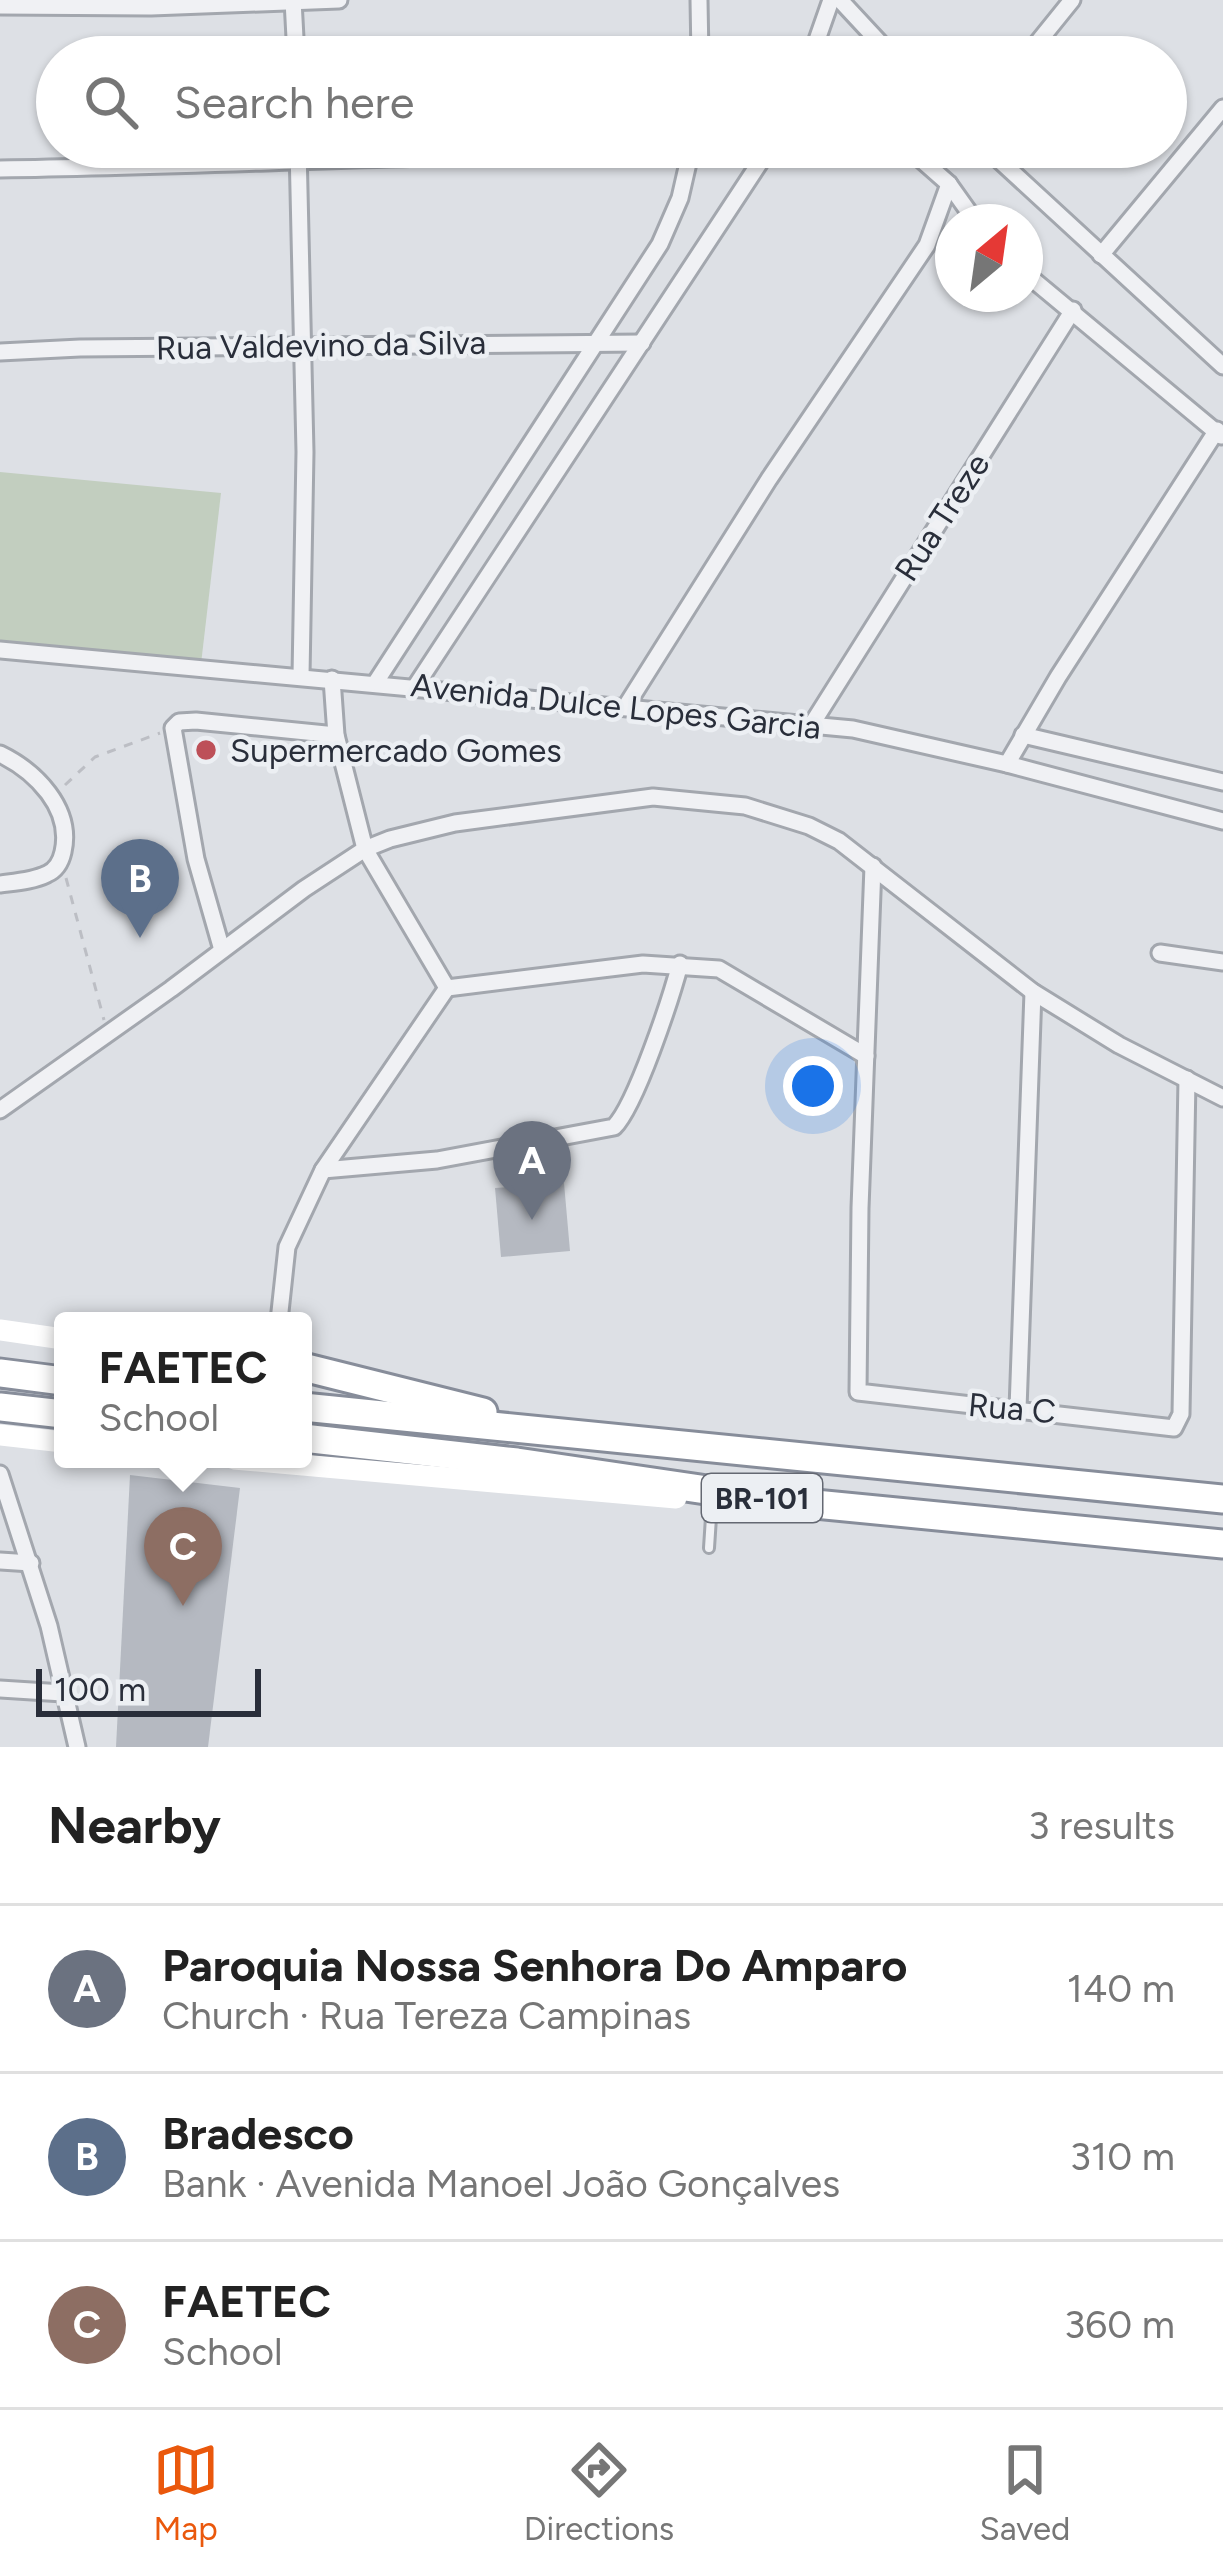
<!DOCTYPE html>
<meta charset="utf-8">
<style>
:root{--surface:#fff;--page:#f2f2f2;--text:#222;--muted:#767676;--line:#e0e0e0;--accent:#ea580c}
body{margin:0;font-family:Figtree,sans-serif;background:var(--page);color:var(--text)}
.compass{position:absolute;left:935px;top:204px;width:108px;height:108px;border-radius:50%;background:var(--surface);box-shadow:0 3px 9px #0004;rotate:29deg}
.scale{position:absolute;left:36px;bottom:30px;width:225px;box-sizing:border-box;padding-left:12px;border:6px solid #292e3a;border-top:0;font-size:33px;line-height:42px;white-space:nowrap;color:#292e3a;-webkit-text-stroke:9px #eceff3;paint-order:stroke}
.you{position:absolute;left:813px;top:1086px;width:42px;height:42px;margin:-30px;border:9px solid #fff;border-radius:50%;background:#1a73e8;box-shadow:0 0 0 18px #1a73e833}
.badge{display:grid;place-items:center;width:78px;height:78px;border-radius:50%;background:var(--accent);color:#fff;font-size:39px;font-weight:700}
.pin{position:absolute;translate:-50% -99px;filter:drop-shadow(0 3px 6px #0008)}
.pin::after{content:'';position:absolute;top:63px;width:42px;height:36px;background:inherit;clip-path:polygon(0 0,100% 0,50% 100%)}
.popup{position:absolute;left:54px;top:1312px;width:258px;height:156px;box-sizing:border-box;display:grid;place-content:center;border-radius:12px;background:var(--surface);filter:drop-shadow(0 3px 9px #0005);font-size:39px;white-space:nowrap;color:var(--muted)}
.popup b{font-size:45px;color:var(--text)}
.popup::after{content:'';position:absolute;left:50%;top:100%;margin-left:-24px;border:24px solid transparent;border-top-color:var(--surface)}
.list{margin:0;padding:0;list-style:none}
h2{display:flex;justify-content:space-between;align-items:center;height:156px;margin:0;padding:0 48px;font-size:51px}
h2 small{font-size:39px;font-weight:400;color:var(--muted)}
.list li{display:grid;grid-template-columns:78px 1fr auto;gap:36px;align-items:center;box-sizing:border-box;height:168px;padding:0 48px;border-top:3px solid var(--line)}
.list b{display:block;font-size:45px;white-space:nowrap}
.list p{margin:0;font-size:39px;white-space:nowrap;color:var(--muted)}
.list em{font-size:39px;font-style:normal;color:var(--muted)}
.icon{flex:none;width:66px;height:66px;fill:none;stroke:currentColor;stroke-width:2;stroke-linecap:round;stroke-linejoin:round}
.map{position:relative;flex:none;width:1223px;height:1747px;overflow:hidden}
.search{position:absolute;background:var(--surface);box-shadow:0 3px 9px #0004;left:36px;right:36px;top:36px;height:132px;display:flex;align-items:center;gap:30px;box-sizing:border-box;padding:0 42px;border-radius:66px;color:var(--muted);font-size:45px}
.sheet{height:660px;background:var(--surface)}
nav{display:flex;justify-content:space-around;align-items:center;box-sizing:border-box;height:168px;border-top:3px solid var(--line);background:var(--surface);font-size:33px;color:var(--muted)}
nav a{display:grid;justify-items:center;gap:6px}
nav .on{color:var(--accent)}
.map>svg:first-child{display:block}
.green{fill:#c2cebf}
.building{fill:#b5b9c1}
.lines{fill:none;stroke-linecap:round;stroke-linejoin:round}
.lane-casing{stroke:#a3a7ae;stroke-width:14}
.street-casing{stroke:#a3a7ae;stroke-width:21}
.highway-casing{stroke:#878d9a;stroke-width:33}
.path{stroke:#bcbec4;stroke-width:3;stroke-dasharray:9 9;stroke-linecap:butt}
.lane{stroke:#f0f1f4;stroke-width:8}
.street{stroke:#f0f1f4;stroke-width:15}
.secondary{stroke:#fff;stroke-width:21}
.highway{stroke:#fff;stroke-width:27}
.poi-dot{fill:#bd5058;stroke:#eceff3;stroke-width:4.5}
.labels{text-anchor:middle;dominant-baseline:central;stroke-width:9;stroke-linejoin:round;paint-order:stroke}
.shield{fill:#eceff3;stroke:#646872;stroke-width:3}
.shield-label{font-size:30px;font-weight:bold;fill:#292e3a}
.street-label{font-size:33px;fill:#292e3a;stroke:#eceff3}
.poi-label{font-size:33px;fill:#292e3a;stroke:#eceff3;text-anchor:start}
</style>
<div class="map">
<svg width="1223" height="1747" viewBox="0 0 1223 1747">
<rect width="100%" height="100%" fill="#dde0e5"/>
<path class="green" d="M0 472 221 493 201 664 0 644Z"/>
<g class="building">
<path d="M564 1183 570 1251 501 1257 495 1188Z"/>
<path d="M130 1475 240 1488 208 1747H116Z"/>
</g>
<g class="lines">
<g class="lane-casing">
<path id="lane" d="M709 1548 712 1502"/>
</g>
<g class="street-casing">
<g id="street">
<path d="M293 0 296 57"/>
<path d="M699 0 700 57"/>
<path d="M840 0 893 57"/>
<path d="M0 6 151 7 339 0"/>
<path d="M811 57 831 0"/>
<path d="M1026 57 1072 0"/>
<path d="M298 147 305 452 301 676"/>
<path d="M907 147 949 184 976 222"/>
<path d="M985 147 1223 366"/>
<path d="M0 169C230 166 460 151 690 155"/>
<path d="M1101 255 1223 108"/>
<path d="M1025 273 1221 436"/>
<path d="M0 352 80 348 642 343"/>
<path d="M0 650 853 729 1007 764 1223 821"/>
<path d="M332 679 336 735 365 849 447 988"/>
<path d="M376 682 660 244 680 198 691 150"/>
<path d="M415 687 770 147"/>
<path d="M626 706 769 479 927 245 949 184"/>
<path d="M812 724 1073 310"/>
<path d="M1023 735 1223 782"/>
<path d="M0 754C35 771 73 808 63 852 61 861 56 870 47 874 33 881 15 882 0 884"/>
<path d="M1007 764 1058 677 1217 430"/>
<path d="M873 866 860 1208 858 1392 1174 1428 1181 1414 1187 1079"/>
<path d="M222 950 196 859 173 728 179 722 196 721 336 735"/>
<path d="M1160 953 1223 962"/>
<path d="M447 988 643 964 719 969 866 1056"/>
<path d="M0 1110 171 989 304 889 365 849 390 839 455 823 653 797 745 806 809 826 839 841 1033 992 1119 1045 1223 1098"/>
<path d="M323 1170 437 1160 614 1127C636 1105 671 998 680 964"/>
<path d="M279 1321 287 1247 323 1170 447 988"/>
<path d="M1018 1409 1033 992"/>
<path d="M0 1474 49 1626 77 1747"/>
<path d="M0 1561 31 1563"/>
<path d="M0 1689 63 1693"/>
</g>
</g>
<g class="highway-casing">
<g id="highway">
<path d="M303 1367 483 1412"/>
<path d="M0 1373 63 1381"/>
<path d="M0 1407 63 1414"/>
<path d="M303 1407 1223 1499"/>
<path d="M303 1438 517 1462 774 1500 1223 1544"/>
</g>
</g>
<g class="path">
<path d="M65 785 95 757 160 733"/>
<path d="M66 878 104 1020"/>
</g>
<use href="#lane" class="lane"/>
<use href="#street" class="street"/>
<g class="secondary">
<path d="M0 1330 63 1339"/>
<path d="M0 1435 63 1442"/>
<path d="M234 1459 676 1498"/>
</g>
<use href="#highway" class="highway"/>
</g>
<circle class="poi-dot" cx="206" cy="750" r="12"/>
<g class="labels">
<rect class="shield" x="702" y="1474" width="120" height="48" rx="9"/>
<g class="shield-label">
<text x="762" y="1498">BR-101</text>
</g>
<g class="street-label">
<text transform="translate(321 345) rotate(-1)">Rua Valdevino da Silva</text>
<text transform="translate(942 517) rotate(-57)">Rua Treze</text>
<text transform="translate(616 706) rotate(6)">Avenida Dulce Lopes Garcia</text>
<text transform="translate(1012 1408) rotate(5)">Rua C</text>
</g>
<g class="poi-label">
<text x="230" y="750">Supermercado Gomes</text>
</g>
</g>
</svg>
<svg class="compass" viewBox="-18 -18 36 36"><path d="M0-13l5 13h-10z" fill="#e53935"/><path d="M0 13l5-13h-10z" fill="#767676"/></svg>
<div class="scale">100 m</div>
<div class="you"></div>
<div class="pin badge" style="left:532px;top:1220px;background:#6b7280">A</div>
<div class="pin badge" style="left:140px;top:938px;background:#5c6f8a">B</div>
<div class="pin badge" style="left:183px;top:1606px;background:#8d6e63">C</div>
<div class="popup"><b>FAETEC</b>School</div>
<div class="search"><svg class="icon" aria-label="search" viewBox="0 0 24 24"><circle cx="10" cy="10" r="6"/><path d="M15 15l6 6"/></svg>Search here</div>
</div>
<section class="sheet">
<h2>Nearby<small>3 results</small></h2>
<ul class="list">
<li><span class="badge" style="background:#6b7280">A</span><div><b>Paroquia Nossa Senhora Do Amparo</b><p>Church · Rua Tereza Campinas</p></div><em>140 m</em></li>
<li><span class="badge" style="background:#5c6f8a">B</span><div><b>Bradesco</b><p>Bank · Avenida Manoel João Gonçalves</p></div><em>310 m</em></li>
<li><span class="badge" style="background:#8d6e63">C</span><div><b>FAETEC</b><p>School</p></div><em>360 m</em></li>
</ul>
</section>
<nav>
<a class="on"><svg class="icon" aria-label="map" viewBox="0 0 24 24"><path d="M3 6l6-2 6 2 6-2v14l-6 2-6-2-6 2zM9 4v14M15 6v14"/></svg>Map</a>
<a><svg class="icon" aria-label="directions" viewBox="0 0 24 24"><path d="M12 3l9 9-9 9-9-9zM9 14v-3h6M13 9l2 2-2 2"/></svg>Directions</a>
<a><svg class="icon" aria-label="saved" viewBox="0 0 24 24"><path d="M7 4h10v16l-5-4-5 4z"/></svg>Saved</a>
</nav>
